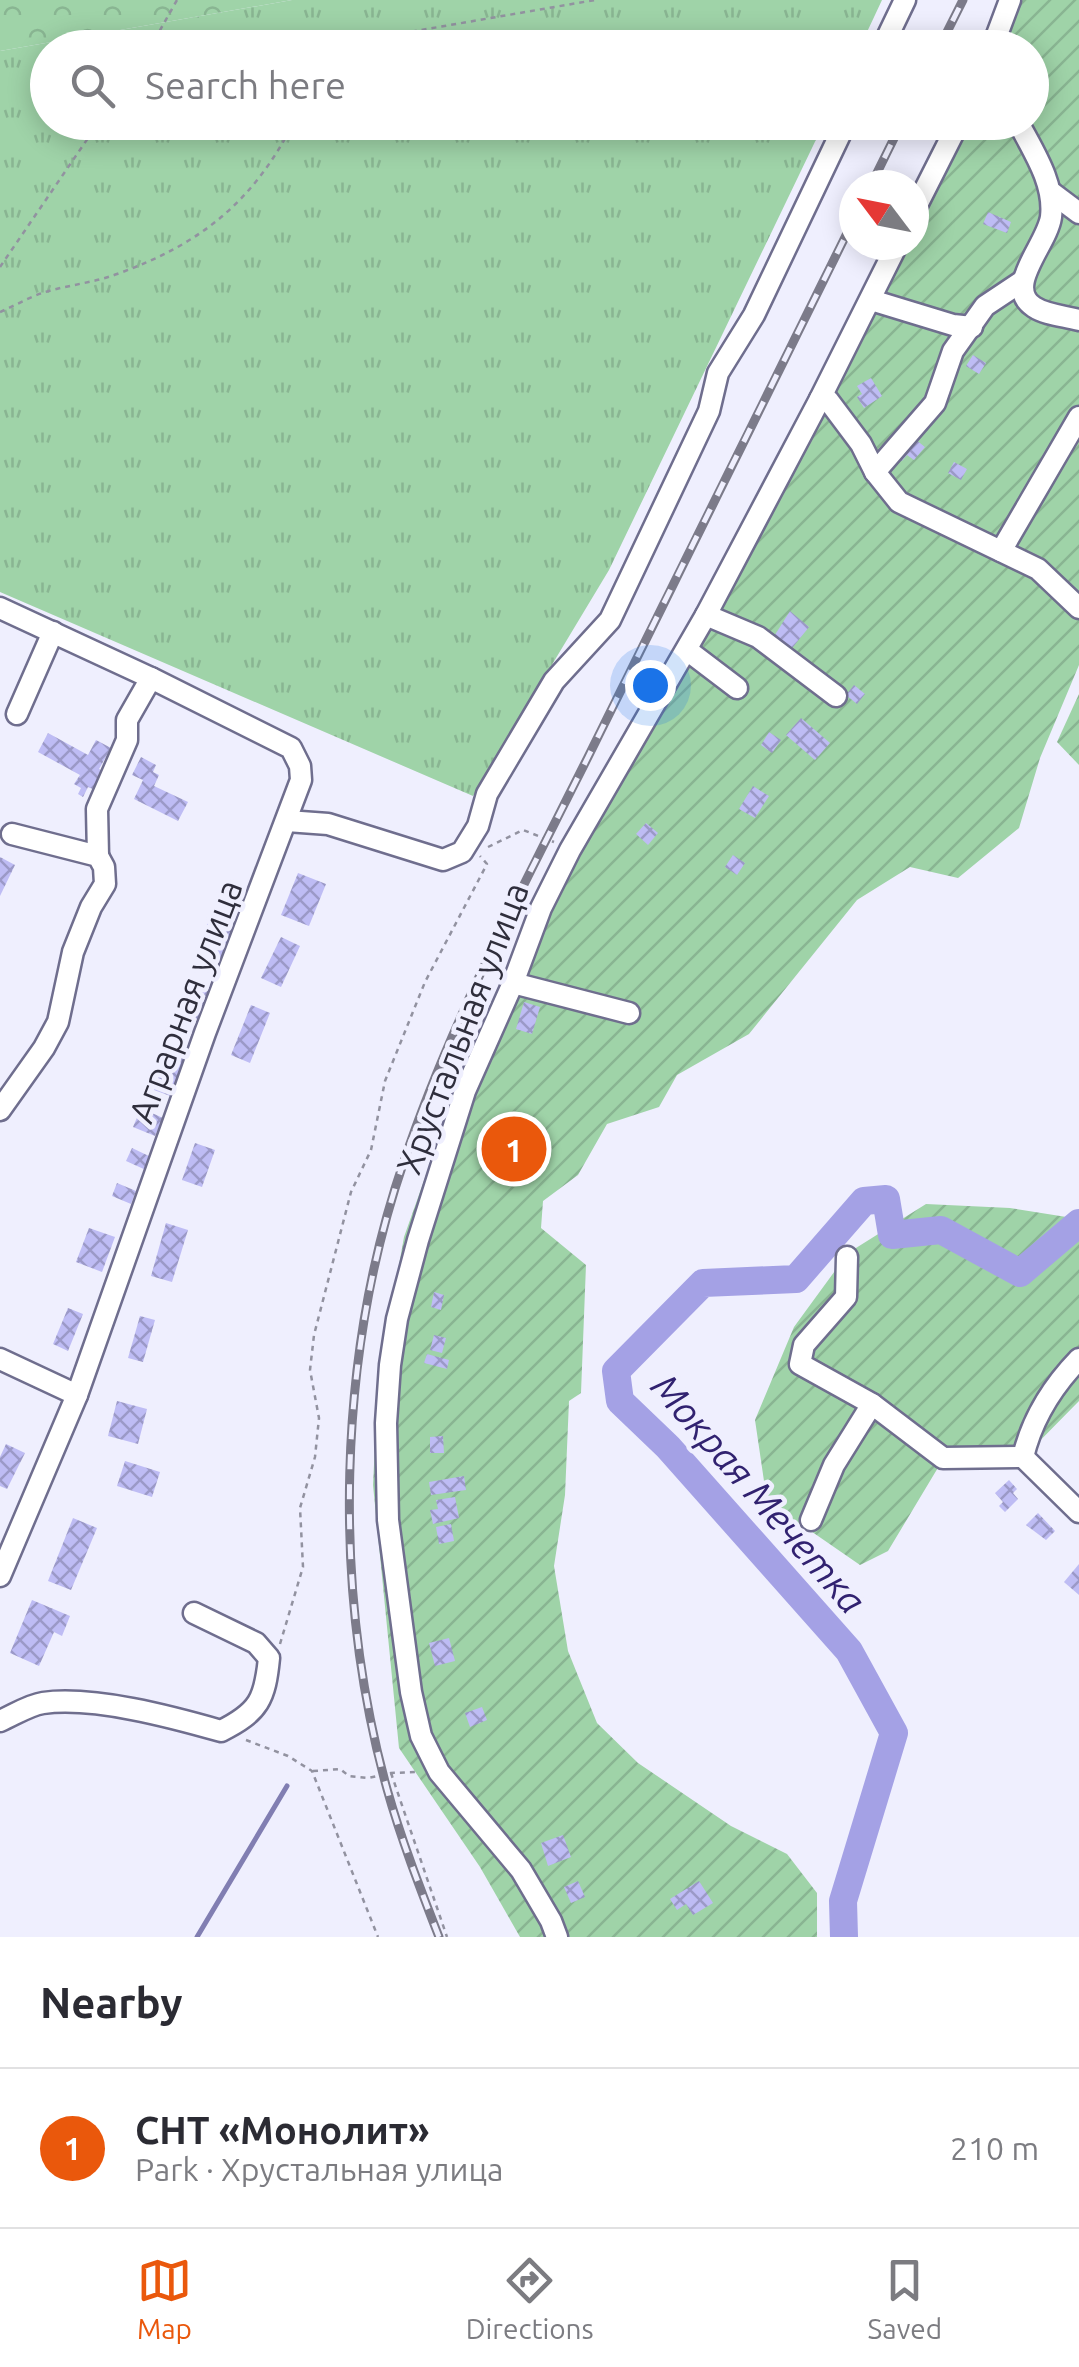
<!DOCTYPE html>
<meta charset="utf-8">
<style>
:root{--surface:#fff;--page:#f2f2f3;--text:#2b2b33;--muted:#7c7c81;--line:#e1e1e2;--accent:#ea580c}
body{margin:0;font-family:Ubuntu,sans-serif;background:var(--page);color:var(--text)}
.compass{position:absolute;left:839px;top:170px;width:90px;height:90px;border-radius:50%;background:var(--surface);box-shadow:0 5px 25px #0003;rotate:302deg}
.you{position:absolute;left:650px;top:685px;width:35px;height:35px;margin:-25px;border:8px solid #fff;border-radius:50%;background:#1a73e8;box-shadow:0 0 0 15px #1a73e833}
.badge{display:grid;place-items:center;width:65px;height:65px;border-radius:50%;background:var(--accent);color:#fff;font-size:32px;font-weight:700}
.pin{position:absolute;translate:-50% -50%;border:5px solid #fff;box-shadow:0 2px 10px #0006}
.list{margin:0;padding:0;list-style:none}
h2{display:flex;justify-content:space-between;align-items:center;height:130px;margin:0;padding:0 40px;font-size:42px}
h2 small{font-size:32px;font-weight:400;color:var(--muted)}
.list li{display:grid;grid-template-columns:65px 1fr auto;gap:30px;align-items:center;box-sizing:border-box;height:160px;padding:0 40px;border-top:2px solid var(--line)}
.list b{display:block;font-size:38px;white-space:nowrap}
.list p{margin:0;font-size:32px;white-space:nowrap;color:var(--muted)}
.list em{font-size:32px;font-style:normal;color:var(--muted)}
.icon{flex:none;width:55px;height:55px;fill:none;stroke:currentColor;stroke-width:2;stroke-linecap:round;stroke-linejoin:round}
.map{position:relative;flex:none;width:1079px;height:1937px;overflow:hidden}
.search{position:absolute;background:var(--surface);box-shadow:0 5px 25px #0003;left:30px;right:30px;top:30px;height:110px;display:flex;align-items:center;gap:25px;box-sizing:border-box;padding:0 35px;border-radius:55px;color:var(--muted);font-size:38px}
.sheet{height:290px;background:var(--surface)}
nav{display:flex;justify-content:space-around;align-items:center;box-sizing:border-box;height:140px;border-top:2px solid var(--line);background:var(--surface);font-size:28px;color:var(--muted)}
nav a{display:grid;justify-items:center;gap:5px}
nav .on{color:var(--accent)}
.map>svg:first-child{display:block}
.grass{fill:url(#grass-tufts)}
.forest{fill:url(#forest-crowns)}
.garden{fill:url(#garden-furrows)}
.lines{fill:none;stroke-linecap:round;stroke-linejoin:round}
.stream{stroke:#817eb2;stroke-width:5}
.river{stroke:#a4a1e5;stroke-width:28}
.building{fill:url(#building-cross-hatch)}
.minor-casing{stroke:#6f6e8e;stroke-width:25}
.path{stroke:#9292a0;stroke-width:2.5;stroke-dasharray:5 5;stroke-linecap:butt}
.minor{stroke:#fff;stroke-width:20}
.rail-casing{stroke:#7c7b8a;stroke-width:9}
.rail{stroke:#efeffe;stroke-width:5;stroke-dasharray:15;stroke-linecap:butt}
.labels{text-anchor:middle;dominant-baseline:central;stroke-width:9;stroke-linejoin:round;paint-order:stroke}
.street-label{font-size:35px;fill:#2f2e3c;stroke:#efeffe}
.water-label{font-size:38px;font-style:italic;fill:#312270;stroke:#efeffe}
</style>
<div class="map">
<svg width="1079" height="1937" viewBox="0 0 1079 1937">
<defs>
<pattern id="grass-tufts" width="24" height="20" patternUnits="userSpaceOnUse" patternTransform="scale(2.5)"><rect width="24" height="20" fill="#9fd3a8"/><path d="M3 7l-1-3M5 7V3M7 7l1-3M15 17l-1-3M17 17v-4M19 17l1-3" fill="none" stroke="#89b592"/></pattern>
<pattern id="forest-crowns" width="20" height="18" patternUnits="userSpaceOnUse" patternTransform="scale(2.5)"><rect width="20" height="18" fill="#9fd3a8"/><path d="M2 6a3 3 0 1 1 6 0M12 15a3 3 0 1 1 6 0" fill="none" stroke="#89b592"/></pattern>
<pattern id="garden-furrows" width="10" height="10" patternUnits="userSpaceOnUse" patternTransform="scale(2.5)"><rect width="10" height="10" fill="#9fd3a8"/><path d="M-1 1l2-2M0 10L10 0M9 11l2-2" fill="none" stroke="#89b592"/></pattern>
<pattern id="building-cross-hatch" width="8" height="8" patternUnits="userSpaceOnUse" patternTransform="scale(2.5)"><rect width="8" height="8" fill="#bebcf4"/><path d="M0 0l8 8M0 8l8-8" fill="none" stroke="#9b99c7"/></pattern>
</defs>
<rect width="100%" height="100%" fill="#efeffe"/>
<path class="grass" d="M292 0H882L860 47 48 48V122L824 123 609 570 473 796 0 592V51Z"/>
<path class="forest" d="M0 0H292L0 51Z"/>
<g class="garden">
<path d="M1018 0H1079V595L904 495 831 390 904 245H914V226L966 123 1032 122V48L998 47Z"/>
<path d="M829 405 896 504 1035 571 1079 611V665L1040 758 1019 828 958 878 910 867 857 900 749 1034 677 1075 659 1107 607 1124 578 1175 543 1201 541 1228 586 1265 581 1393 569 1401 565 1495 554 1566 568 1651 597 1723 638 1763 731 1826 787 1854 817 1893V1937H520L480 1867 399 1748 373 1485 378 1382 404 1237 455 1093 519 938 611 755Z"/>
<path d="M1079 694V765L1057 742Z"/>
<path d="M926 1204 1010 1208 1079 1219V1401L1018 1463 939 1466 888 1551 860 1565 805 1527 769 1515 755 1420 794 1327 848 1253Z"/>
</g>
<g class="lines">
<path class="stream" d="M197 1937 287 1786"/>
<path class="river" d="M844 1937 843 1901 894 1733 849 1651 668 1447 620 1401 616 1371 703 1283 796 1279 864 1201 886 1199 892 1235 941 1230 1020 1273 1079 1223"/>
</g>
<g class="building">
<path d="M324 122H353L347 134Z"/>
<path d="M988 212 1011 222 1007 233 983 224Z"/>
<path d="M973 355 986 363 979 374 966 366Z"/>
<path d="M871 378 882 396 864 408 857 397 862 394 857 386Z"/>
<path d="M911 436 925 447 914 460 907 455 902 461 896 456Z"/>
<path d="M954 462 967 469 961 480 948 473Z"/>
<path d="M790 611 809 627 789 652 773 638Z"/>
<path d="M854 685 865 694 857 704 846 695Z"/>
<path d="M801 718 830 743 815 760 786 735Z"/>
<path d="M769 732 781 740 772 753 761 745Z"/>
<path d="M48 733 88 755 96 740 111 748 99 769 105 772 95 790 88 787 83 797 78 794 81 788 74 784 80 775 38 752Z"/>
<path d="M141 757 156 765 153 772 159 775 154 786 188 802 178 821 134 799 143 780 132 775Z"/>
<path d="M753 786 769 796 755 818 739 809Z"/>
<path d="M646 823 658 833 648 845 636 834Z"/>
<path d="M733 855 745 863 737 875 725 867Z"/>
<path d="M0 857 15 865 0 896Z"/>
<path d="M298 873 326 884 309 926 281 915Z"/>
<path d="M209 919 235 929 222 962 197 953Z"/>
<path d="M281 937 300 946 281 987 261 978Z"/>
<path d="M190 984 211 992 200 1020 179 1012Z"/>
<path d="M524 1002 540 1007 532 1034 516 1029Z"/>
<path d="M251 1005 270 1013 250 1063 231 1055Z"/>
<path d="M168 1052 188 1059 173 1097 154 1090Z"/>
<path d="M141 1108 163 1118 155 1136 133 1127Z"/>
<path d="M195 1143 215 1150 202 1187 182 1180Z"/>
<path d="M132 1148 151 1157 146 1170 126 1161Z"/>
<path d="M117 1183 136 1191 131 1204 112 1196Z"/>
<path d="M166 1223 188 1230 172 1282 151 1276Z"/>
<path d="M89 1228 115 1237 102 1272 76 1262Z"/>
<path d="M434 1292 444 1295 441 1310 431 1307Z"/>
<path d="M68 1308 83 1314 68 1351 53 1344Z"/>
<path d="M140 1316 155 1320 143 1362 128 1358Z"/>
<path d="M434 1335 446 1338 442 1353 430 1350Z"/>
<path d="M427 1354 449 1360 447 1369 424 1363Z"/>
<path d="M117 1401 147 1409 138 1444 108 1436Z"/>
<path d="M443 1436 444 1453H430V1437Z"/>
<path d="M6 1444 25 1453 7 1489 0 1486V1457Z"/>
<path d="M125 1461 160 1472 152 1497 117 1486Z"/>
<path d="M464 1476 466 1490 431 1495 429 1482Z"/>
<path d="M1009 1480 1017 1489 1013 1493 1018 1499 1005 1512 999 1506 1003 1502 995 1493Z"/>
<path d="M455 1497 459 1518 433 1524 430 1510 438 1509 436 1500Z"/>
<path d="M1038 1513 1055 1531 1046 1540 1026 1525Z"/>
<path d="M73 1518 97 1528 71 1590 48 1581Z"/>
<path d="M451 1524 454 1541 439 1544 436 1527Z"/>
<path d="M1079 1564V1595L1064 1582Z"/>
<path d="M32 1600 70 1616 62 1636 54 1632 39 1666 10 1653Z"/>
<path d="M449 1638 455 1661 435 1666 429 1643Z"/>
<path d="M482 1707 487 1720 470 1727 465 1713Z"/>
<path d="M563 1835 571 1857 548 1866 541 1843Z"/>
<path d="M578 1881 585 1897 571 1903 564 1887Z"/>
<path d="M699 1881 713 1903 693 1915 686 1904 677 1910 670 1899Z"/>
</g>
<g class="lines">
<g class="minor-casing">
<g id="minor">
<path d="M882 48 905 0"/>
<path d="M992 48 1010 0"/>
<path d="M1018 122C1033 151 1055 183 1051 217 1047 245 1003 287 1034 307 1046 315 1065 316 1079 320"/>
<path d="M1051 192 1079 213"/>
<path d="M914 211 959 122"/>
<path d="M871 300 953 325 972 327"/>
<path d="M820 399 828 400 861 444 875 472 899 502 1038 569 1079 608"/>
<path d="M875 472 935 403 953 351 985 306 1021 282"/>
<path d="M1001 551 1079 417"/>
<path d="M0 608 151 678 291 748 300 766 301 780 205 1033 77 1395 0 1576"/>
<path d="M706 615 758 637 836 696"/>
<path d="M687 650 737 688"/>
<path d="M17 714 53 632"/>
<path d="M287 821 328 824 443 860 462 852 478 826 487 794 554 681 610 620 709 411 718 373 754 315 846 122"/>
<path d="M98 856 97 809 127 740V720L151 678"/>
<path d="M513 983 629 1013"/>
<path d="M0 1110 44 1048 58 1022 73 952 91 907 105 884 104 867 98 856 12 834"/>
<path d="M847 1257 846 1297 804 1345 800 1364 872 1404"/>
<path d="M0 1359 77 1395"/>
<path d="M1023 1457C1032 1419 1051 1388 1079 1359"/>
<path d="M1023 1457 1079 1512"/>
<path d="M811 1520 834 1465 872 1404 943 1458 1023 1457"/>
<path d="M0 1721C14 1715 29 1705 43 1703 94 1696 172 1717 221 1731 259 1712 265 1699 269 1658L256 1643 194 1613"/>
<path d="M557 1937 551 1921 521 1870 439 1772 421 1736 411 1692 388 1520 386 1423 390 1365 397 1319 418 1240 465 1091 513 983 541 908 570 850 706 615 820 399 897 245"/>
</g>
</g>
<g class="path">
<path d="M150 48 177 0"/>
<path d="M355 48 369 39 595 0"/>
<path d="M0 267 99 122"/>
<path d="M0 312C14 306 28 298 42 293 67 285 93 283 117 274 201 244 253 202 294 122"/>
<path d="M488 847 523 830 554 842"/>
<path d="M280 1644 303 1567 300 1508 315 1457 319 1418 310 1370 314 1335 351 1192 371 1150 385 1081 425 982 487 864 480 856"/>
<path d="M246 1740 288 1756 312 1771 378 1937"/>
<path d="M313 1771 340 1769 349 1776 368 1778 391 1773 417 1772"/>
<path d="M391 1773 447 1937"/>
</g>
<use href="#minor" class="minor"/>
<g class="rail-casing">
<g id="rail">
<path d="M939 48 963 0"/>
<path d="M871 185 902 122"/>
<path d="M439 1937C420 1888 401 1839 387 1789 332 1590 337 1356 404 1161 451 1021 522 889 588 757 676 578 765 399 854 219"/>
</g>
</g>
<use href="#rail" class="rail"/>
</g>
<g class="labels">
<g class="street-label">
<text transform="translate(185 1001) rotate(-69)">Аграрная улица</text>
<text transform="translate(462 1028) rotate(-69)">Хрустальная улица</text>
</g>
<g class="water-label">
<text transform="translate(759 1493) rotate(49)">Мокрая Мечетка</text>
</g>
</g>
</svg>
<svg class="compass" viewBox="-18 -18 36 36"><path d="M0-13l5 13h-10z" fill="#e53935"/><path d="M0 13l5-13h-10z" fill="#7c7c81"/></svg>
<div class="you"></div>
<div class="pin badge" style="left:514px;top:1149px">1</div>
<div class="search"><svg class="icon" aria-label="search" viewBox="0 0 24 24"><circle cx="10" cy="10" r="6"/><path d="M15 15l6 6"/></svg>Search here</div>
</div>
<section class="sheet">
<h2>Nearby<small></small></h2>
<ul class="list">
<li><span class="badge">1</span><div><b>СНТ «Монолит»</b><p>Park · Хрустальная улица</p></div><em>210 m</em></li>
</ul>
</section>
<nav>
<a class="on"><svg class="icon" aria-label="map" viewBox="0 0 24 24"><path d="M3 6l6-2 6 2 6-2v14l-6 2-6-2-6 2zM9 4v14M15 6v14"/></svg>Map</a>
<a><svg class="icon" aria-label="directions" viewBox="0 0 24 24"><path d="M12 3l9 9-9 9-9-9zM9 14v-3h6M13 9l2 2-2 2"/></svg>Directions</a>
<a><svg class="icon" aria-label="saved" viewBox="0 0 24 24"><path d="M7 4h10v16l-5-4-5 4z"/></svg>Saved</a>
</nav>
